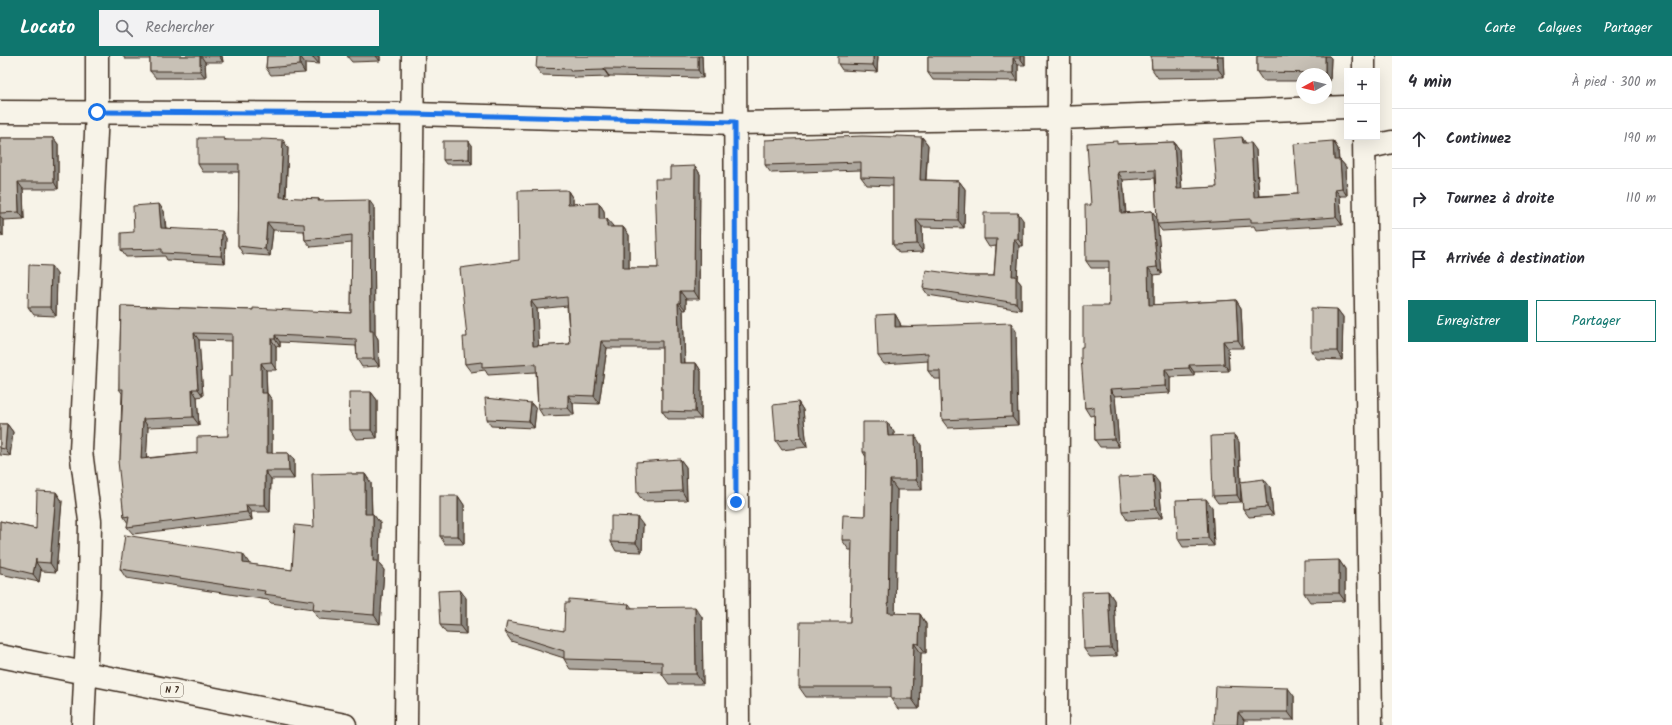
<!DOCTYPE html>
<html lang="fr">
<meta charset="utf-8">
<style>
:root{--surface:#fff;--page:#f2f2f3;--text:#2b2b33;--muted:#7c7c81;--line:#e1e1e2;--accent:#0f766e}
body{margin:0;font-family:Kalam,sans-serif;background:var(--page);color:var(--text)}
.controls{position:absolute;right:12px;top:12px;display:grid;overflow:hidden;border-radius:0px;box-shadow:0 4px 16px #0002}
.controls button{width:36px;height:36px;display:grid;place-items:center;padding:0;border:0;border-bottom:1px solid var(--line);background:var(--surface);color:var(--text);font:20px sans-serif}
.compass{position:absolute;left:1296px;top:12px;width:36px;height:36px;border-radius:50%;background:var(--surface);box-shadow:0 4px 16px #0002;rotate:262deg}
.stop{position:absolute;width:12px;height:12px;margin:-9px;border:3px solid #1a73e8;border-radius:50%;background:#fff}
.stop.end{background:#1a73e8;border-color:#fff;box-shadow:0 1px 4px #0008}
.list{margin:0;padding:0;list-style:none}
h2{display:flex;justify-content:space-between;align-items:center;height:52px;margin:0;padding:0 16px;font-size:17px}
h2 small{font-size:13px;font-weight:400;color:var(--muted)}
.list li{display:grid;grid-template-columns:26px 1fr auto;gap:12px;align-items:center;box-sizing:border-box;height:60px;padding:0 16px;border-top:1px solid var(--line)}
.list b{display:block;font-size:15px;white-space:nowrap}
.list em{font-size:13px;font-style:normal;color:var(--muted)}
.actions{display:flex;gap:8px;padding:12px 16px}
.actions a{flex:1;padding:9px 0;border:1px solid var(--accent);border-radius:0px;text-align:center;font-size:14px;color:var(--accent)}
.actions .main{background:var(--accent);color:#fff}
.icon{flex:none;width:22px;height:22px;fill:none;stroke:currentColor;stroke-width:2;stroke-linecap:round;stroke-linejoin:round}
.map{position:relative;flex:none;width:1392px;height:669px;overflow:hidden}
header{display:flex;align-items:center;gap:24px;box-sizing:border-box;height:56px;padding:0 20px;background:var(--accent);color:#fff}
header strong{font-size:19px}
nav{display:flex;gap:22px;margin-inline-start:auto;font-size:14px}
.search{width:280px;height:36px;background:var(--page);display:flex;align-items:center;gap:10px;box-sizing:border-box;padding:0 14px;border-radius:0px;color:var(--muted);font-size:15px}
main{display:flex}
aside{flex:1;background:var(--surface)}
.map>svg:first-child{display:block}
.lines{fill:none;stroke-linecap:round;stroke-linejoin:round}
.minor-casing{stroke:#3b2a1e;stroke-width:25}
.tertiary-casing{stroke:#3b2a1e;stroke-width:25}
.trunk-casing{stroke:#3b2a1e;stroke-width:25}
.minor{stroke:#f7f3e8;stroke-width:22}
.tertiary{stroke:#f7f3e8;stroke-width:22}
.trunk{stroke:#f7f3e8;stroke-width:22}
.wall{fill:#aca69d;stroke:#3b2a1e;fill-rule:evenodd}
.shaded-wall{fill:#8c877f;stroke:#3b2a1e}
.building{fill:#c8c1b6;stroke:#3b2a1e;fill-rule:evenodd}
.route{stroke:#1a73e8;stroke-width:5}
.labels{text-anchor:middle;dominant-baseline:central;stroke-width:3;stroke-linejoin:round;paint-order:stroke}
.shield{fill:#f7f3e8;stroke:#73665b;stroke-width:1}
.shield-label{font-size:9px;font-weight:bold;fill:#3b2a1e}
</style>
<header>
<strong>Locato</strong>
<div class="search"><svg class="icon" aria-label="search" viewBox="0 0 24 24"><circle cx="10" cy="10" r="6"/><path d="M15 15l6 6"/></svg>Rechercher</div>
<nav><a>Carte</a><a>Calques</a><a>Partager</a></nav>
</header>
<main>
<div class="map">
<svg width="1392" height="669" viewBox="0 0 1392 669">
<rect width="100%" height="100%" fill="#f7f3e8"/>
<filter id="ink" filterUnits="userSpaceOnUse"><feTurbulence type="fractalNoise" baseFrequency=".025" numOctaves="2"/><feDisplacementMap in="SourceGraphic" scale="8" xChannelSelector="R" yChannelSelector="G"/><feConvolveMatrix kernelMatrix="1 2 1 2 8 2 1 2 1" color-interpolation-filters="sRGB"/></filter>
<g filter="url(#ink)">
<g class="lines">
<g class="minor-casing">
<g id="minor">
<path d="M1364 15V0"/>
<path d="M0 56 412 58 735 67 1059 62 1347 51"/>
<path d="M1364 81 1371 669"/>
<path d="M1365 92 1392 86"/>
<path d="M83 669 89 536 90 465 81 395 97 56V0"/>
<path d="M406 669 413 0"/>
<path d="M1057 669 1059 0"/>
</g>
</g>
<g class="tertiary-casing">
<path id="tertiary" d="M735 0 738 669"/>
</g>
<g class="trunk-casing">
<path id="trunk" d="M0 600 345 669"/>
</g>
<use href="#minor" class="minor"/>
<use href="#tertiary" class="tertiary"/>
<use href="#trunk" class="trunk"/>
</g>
<g class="wall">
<path d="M123 0H222L223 6H205L206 22H156L150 15V3H125Z"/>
<path d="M267 0H319V8L305 7V17L271 19 266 12Z"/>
<path d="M347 0H380V5L352 6Z"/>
<path d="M702 0 703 22 609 20V21L575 22 573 20 542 19 536 12Z"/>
<path d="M878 0 877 16 842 14 838 8Z"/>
<path d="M928 0H1025V9H1018V25L933 24 928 17Z"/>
<path d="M1151 0H1223L1224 21 1158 22 1152 13Z"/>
<path d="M1257 0H1329L1331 2 1330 25H1326V18H1302V25H1263L1257 16Z"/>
<path d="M922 81 928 89 926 124 959 125 965 133 964 172 922 171 923 196 899 197 893 189V130L867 129 861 121V114L771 117 765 109Z"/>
<path d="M0 82H53L58 88V133H23L24 163 3 164V180H0Z"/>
<path d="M224 82 226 84 288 92 286 142 319 143 320 145 374 151 375 278 378 283 379 310 362 311 357 303 356 290 280 286V291L276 290V314H266L267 337 272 344V397H288L294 404V423H271L270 456H251L252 464 133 478 127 471 128 467 124 461 120 404 122 337 119 333 121 250 351 257 352 187 311 191 305 184 304 175 273 174 270 200 243 198 238 190 239 116H203L198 108ZM199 284 232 285V320L228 380 197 397 146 402 148 371 199 369 197 341 203 340Z"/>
<path d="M1333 85 1338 93 1339 104H1340L1346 111 1347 140H1340L1342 169 1269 173 1256 174 1254 170 1162 175 1157 168 1162 218 1154 219V249L1236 244 1241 252 1243 292H1228L1229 315 1194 316V320L1170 321V337L1115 340 1119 391H1100L1095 384 1094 359 1090 360 1085 352 1083 291 1109 250V212H1091L1086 205 1091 149 1118 88 1174 86 1179 93 1182 133 1217 131 1246 87 1256 94 1259 140 1298 138ZM1155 122 1157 162 1152 155 1126 157 1123 124Z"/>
<path d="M472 89V108H446L443 104Z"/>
<path d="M695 110 700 118 699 243H686V254H683L685 307H696L701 315V363H668L662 355V292H607L599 348 573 347 574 359 543 360 538 352 536 316 488 319 485 314 471 316 465 308 467 281 519 204 568 135 573 143V148L599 147 604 155V163L613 170V171H623L629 179V212H658L670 123ZM567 250 570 288 538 290 537 253Z"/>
<path d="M164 155 166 172 226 182 225 207 167 204 165 200 126 201 121 194Z"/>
<path d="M1023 164V190H1019L1017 223 1021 228V254L928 239 923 232 969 220H994L996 190 989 191 984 183Z"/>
<path d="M57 218 56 260 34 259 28 251Z"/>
<path d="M1337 253 1343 261 1342 304 1317 303 1311 295Z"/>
<path d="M895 258 900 267 901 270 1016 275 1018 369 948 372 942 364 941 323H934L928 315V305L884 308 878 300Z"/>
<path d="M371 336 377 344V382L356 383 350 374Z"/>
<path d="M798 346 803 354 807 391 782 394 776 385Z"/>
<path d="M531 347 536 353 534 372 491 370 487 363Z"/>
<path d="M0 368H7L13 376 10 400 0 399Z"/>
<path d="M894 376V380L921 389 922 434H897L895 558H920L926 568V597H921L919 653H898L891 643V641H806L799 631 850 566 852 494H849L842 484 865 460 866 401 863 396Z"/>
<path d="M1234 379 1239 386 1241 426 1270 431 1273 459 1249 461 1243 453 1241 435V446L1218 447 1213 440Z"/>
<path d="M680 403 686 411 687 444 643 445 637 437Z"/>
<path d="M353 418H365L371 427 372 458H373L380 467 379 508 384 514 380 568 319 563 313 554V553L271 547 268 544 126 522 120 513 249 507V508L292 514 314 471Z"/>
<path d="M1159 427 1162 462 1127 464 1122 455Z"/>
<path d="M56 436 62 445 56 516 42 515 41 514 39 526 0 518V465L36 473Z"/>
<path d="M458 440 464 449V488H445L440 480Z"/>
<path d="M1212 451 1214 490 1183 491 1178 483Z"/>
<path d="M643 469 642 496 616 495 611 486Z"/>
<path d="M1339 504 1345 513V545L1310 546 1304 537Z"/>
<path d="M460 534 466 542V578L446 577 440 569Z"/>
<path d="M1108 535 1114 544 1117 600 1090 601 1084 593Z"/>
<path d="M629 548 632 552 702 561 703 628H669L662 618V616L570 613 564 603V602L511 585 505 576 564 575Z"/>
<path d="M1216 630 1294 640V664H1244Z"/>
</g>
<g class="shaded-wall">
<path d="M200 0H201L205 6 206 22 200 15Z"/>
<path d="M219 0H222L223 6Z"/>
<path d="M300 0 305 7V17L300 9Z"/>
<path d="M313 0H319V8L313 1Z"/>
<path d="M376 0H380V5Z"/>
<path d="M698 0H702L703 22 698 14Z"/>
<path d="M873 0H878L877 16 873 9Z"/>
<path d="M1020 0H1025V9L1020 2Z"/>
<path d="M1217 0H1223L1224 21 1218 13Z"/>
<path d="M1325 0H1329L1331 2 1330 25 1325 17Z"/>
<path d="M1013 2 1018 9V25L1013 17Z"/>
<path d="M604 13 609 20V21L604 14Z"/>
<path d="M922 81 928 89 925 132 920 124Z"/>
<path d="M1242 81 1247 89 1243 87Z"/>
<path d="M53 82 58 88V133L54 126Z"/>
<path d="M283 84 288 92 285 149 280 141Z"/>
<path d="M469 85 472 89V108L469 103Z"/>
<path d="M1333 85 1338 93 1339 112 1334 104Z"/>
<path d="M1174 86 1179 93 1182 140 1177 133Z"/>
<path d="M1251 87 1256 94 1259 148 1254 141Z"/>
<path d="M1340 104 1346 111 1347 140 1342 132Z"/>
<path d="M695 110 700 118 699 243 694 235Z"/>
<path d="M1118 116 1123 124 1126 164 1121 157Z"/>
<path d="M959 125 965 133 964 172 958 164Z"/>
<path d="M18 126 23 133 24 163 19 156Z"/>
<path d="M1335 133 1340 140 1342 169 1336 161Z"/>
<path d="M568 135 573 143V155L568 148Z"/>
<path d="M369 144 374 151 375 278 378 283 379 310 374 303 370 275Z"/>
<path d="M599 147 604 155 605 170 599 163Z"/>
<path d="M159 148 164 155 166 179 161 172Z"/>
<path d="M1152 155 1157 162 1162 218 1157 211Z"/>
<path d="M1018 157 1023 164V190L1018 183Z"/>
<path d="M0 160 3 164V180L0 175Z"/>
<path d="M607 163 613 170 612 179 607 171Z"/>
<path d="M916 163 922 171 923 196 917 188Z"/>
<path d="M267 166 273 174 270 200 265 193Z"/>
<path d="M623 171 629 179V220L623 212Z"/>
<path d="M222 175 226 182 225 207 221 200Z"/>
<path d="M1014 183 1019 190 1017 223 1021 228V254L1016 247 1012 220Z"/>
<path d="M51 210 57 218 56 260 50 251Z"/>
<path d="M1148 212 1154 219V257L1149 249Z"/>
<path d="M680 235 686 243V254L680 247Z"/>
<path d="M1236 244 1241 252 1243 292 1238 284Z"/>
<path d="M531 245 537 253 539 298 533 290Z"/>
<path d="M678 247 683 254 685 315 680 307Z"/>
<path d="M1337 253 1343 261 1342 304 1337 295Z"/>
<path d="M895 258 900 267 901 279 895 271Z"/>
<path d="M1011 267 1016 275 1018 369 1012 361Z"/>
<path d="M194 277 199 284 203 340 198 333Z"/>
<path d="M275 279 280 286V291L275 283Z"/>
<path d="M271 283 276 290V314L271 306Z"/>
<path d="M601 285 607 292 599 348 594 340Z"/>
<path d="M1223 285 1228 292 1229 315 1224 308Z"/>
<path d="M261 307 266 314 267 344 261 337Z"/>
<path d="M696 307 701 315V363L695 356Z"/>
<path d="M1189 309 1194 316V320L1189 312Z"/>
<path d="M1165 313 1170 321V337L1165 330Z"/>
<path d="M192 333 197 341 199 369 193 361Z"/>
<path d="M1110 333 1115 340 1119 391 1114 383Z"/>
<path d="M371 336 377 344V382L371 374Z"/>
<path d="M267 337 272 344V405L267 397Z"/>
<path d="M568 339 573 347 574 359 568 352Z"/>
<path d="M798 346 803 354 807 391 801 382Z"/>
<path d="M531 347 536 353 534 372 529 365Z"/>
<path d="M143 363 148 371 146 410 141 403Z"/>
<path d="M887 366 894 376V390L888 380Z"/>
<path d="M7 368 13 376 10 400 5 393Z"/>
<path d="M915 379 921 389 922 434 916 424Z"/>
<path d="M1234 379 1239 386 1241 446 1237 439Z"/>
<path d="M288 397 294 404V423L289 415Z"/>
<path d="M680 403 686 411 687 444 682 435Z"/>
<path d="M265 415 271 423 270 456 265 449Z"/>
<path d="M365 418 371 427 372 467 365 458Z"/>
<path d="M1153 419 1159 427 1162 462 1156 453Z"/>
<path d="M1264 423 1270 431 1273 459 1267 451Z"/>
<path d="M890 424 897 434 895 567 888 557Z"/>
<path d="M56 436 62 445 56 516 50 507Z"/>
<path d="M458 440 464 449V488L458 480Z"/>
<path d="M1206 443 1212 451 1214 490 1208 482Z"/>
<path d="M246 449 251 456 252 464 247 456Z"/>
<path d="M373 458 380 467 379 508 384 514 380 568 374 559 373 505Z"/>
<path d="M637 461 643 469 642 496 636 487Z"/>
<path d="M243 498 249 507V516L243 507Z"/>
<path d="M36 503V506L41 514 39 526 33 518Z"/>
<path d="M1339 504 1345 513V545L1339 537Z"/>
<path d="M460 534 466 542V578L460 570Z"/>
<path d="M1108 535 1114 544 1117 600 1111 592Z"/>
<path d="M695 551 702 561 703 628 696 618Z"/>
<path d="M920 558 926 568V597L919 588Z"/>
<path d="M914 587 921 597 919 653 912 643Z"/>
<path d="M1288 632 1294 640V664L1288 656Z"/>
<path d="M1238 656 1244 664 1243 669H1237Z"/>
</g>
<g class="building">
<rect x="150" y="0" width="50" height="15"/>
<path d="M267 0H300V9L266 12Z"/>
<path d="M301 0H313V1Z"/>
<path d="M537 0H698V14L604 13V14L570 15V13L536 12Z"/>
<path d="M838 0H873V9L838 8Z"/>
<path d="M928 0H1020V2H1013V17H928Z"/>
<path d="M1151 0H1217L1218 13H1152Z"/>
<path d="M1257 0H1325V17L1257 16Z"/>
<path d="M862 80 896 81V80L922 81 920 124 959 125 958 164 916 163 917 188 893 189V122L861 121V106L765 109V84Z"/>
<path d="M1242 81 1243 87H1251L1254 141 1298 138 1294 88 1333 85 1334 104H1340L1342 132 1335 133 1336 161 1264 166H1251V163L1157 168 1155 114 1118 116 1121 157 1152 155 1157 211 1148 212 1149 249 1236 244 1238 284 1223 285 1224 308 1189 309V312L1165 313V330L1110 333 1114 383 1095 384 1094 351 1085 352 1081 302V291H1083V250H1109V205H1086L1085 149H1091L1087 87 1117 85V88L1174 86 1177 133 1217 131 1213 83Z"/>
<path d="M0 82H53L54 126H18L19 156 0 157Z"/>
<path d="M198 82H224V84H261V83L283 84 280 141 319 143 318 145 369 144 370 275H373L374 303H357L356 283 275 279V283H271V306L261 307V337H267V397H288L289 415H265V449H246L247 456 127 471 129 460 124 461 118 405 120 404 123 333H119V294H120L121 250 253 254V252L351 257 352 179 305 184 304 168 267 166 265 193 238 190 239 108H198ZM194 277 232 278V320H229L228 380 197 381V397L141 403 143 363 193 361 192 333H198Z"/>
<path d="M443 85H469V103L443 104Z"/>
<path d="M695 110 694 235H680V247H678L680 307H696L695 356 662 355V285H601L594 340 568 339V352H538L536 308 482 311V306L465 308 463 281H467L460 212 519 204 518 135 566 134 568 135V148L599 147V163H607V171H623V212H658L655 123H670V111ZM567 241 570 288 533 290 531 245Z"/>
<path d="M159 148 161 172 222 175 221 200 162 197V193L121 194V177L134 176 133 150Z"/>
<path d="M984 157H1018V183H1014L1012 220H1016V247L923 232 926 214 969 220H994L997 183H984Z"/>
<path d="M29 209 51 210 50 251H28Z"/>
<path d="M1311 252 1337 253V295H1311Z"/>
<path d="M895 258V271L1011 267 1012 361 942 364 940 315H928V297L878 300 876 259Z"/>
<path d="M349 336H371V374H350Z"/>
<path d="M485 342 531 347 529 365 487 363Z"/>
<path d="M798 346 801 382 776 385 773 349Z"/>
<path d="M863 366H887L888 380 915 379 916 424H890L888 557 920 558 919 588 914 587 912 643H891V631H799L800 566H850L852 484H842L843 459 865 460 866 396H863Z"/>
<path d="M0 368H7L5 393 0 392Z"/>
<path d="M1234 379 1237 439 1213 440 1211 380Z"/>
<path d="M680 403 682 435 637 437 636 406Z"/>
<path d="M352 417V418H365V458H373V505H377L374 559 313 554 314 545 264 538 265 535 120 513 125 479 243 498V507L292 514 295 469 314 471 312 418Z"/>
<path d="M1153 419 1156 453 1122 455 1119 421Z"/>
<path d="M1264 423 1267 451 1243 453 1240 426Z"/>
<path d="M37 435 56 436 50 507 36 506V503L33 518 0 510V465L36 473Z"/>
<rect x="440" y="440" width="18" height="40"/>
<path d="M1206 443 1208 482 1178 483 1176 444Z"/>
<path d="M611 460 637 461 636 487 611 486Z"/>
<path d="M1339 504V537H1304V505Z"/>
<path d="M460 534V570L440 569 438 535Z"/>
<path d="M1108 535 1111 592 1084 593 1082 536Z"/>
<path d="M569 543 629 548 628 552 695 551 696 618H662V606L564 603V595L505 576 507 565 564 575 565 547H569Z"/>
<path d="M1216 630 1288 632V656H1238L1237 669H1214Z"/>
</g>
</g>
<g class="lines" filter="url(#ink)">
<path class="route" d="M97 56 412 58 735 66 736 446"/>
</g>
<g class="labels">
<rect class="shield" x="161" y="627" width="22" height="14" rx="3"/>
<g class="shield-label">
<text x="172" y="634">N 7</text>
</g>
</g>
</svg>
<div class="controls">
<button>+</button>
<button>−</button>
</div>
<svg class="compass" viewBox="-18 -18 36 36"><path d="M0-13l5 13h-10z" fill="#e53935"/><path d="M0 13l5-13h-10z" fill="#7c7c81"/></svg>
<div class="stop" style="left:97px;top:56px"></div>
<div class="stop end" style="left:736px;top:446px"></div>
</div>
<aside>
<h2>4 min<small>À pied · 300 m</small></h2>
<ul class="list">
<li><svg class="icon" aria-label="ahead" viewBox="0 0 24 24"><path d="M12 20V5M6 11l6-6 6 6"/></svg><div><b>Continuez</b></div><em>190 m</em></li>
<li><svg class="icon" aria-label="right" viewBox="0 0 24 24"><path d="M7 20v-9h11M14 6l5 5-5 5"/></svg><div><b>Tournez à droite</b></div><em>110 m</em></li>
<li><svg class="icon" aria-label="arrive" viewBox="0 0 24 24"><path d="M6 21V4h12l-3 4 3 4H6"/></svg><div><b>Arrivée à destination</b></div></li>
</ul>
<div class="actions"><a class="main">Enregistrer</a><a>Partager</a></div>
</aside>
</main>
